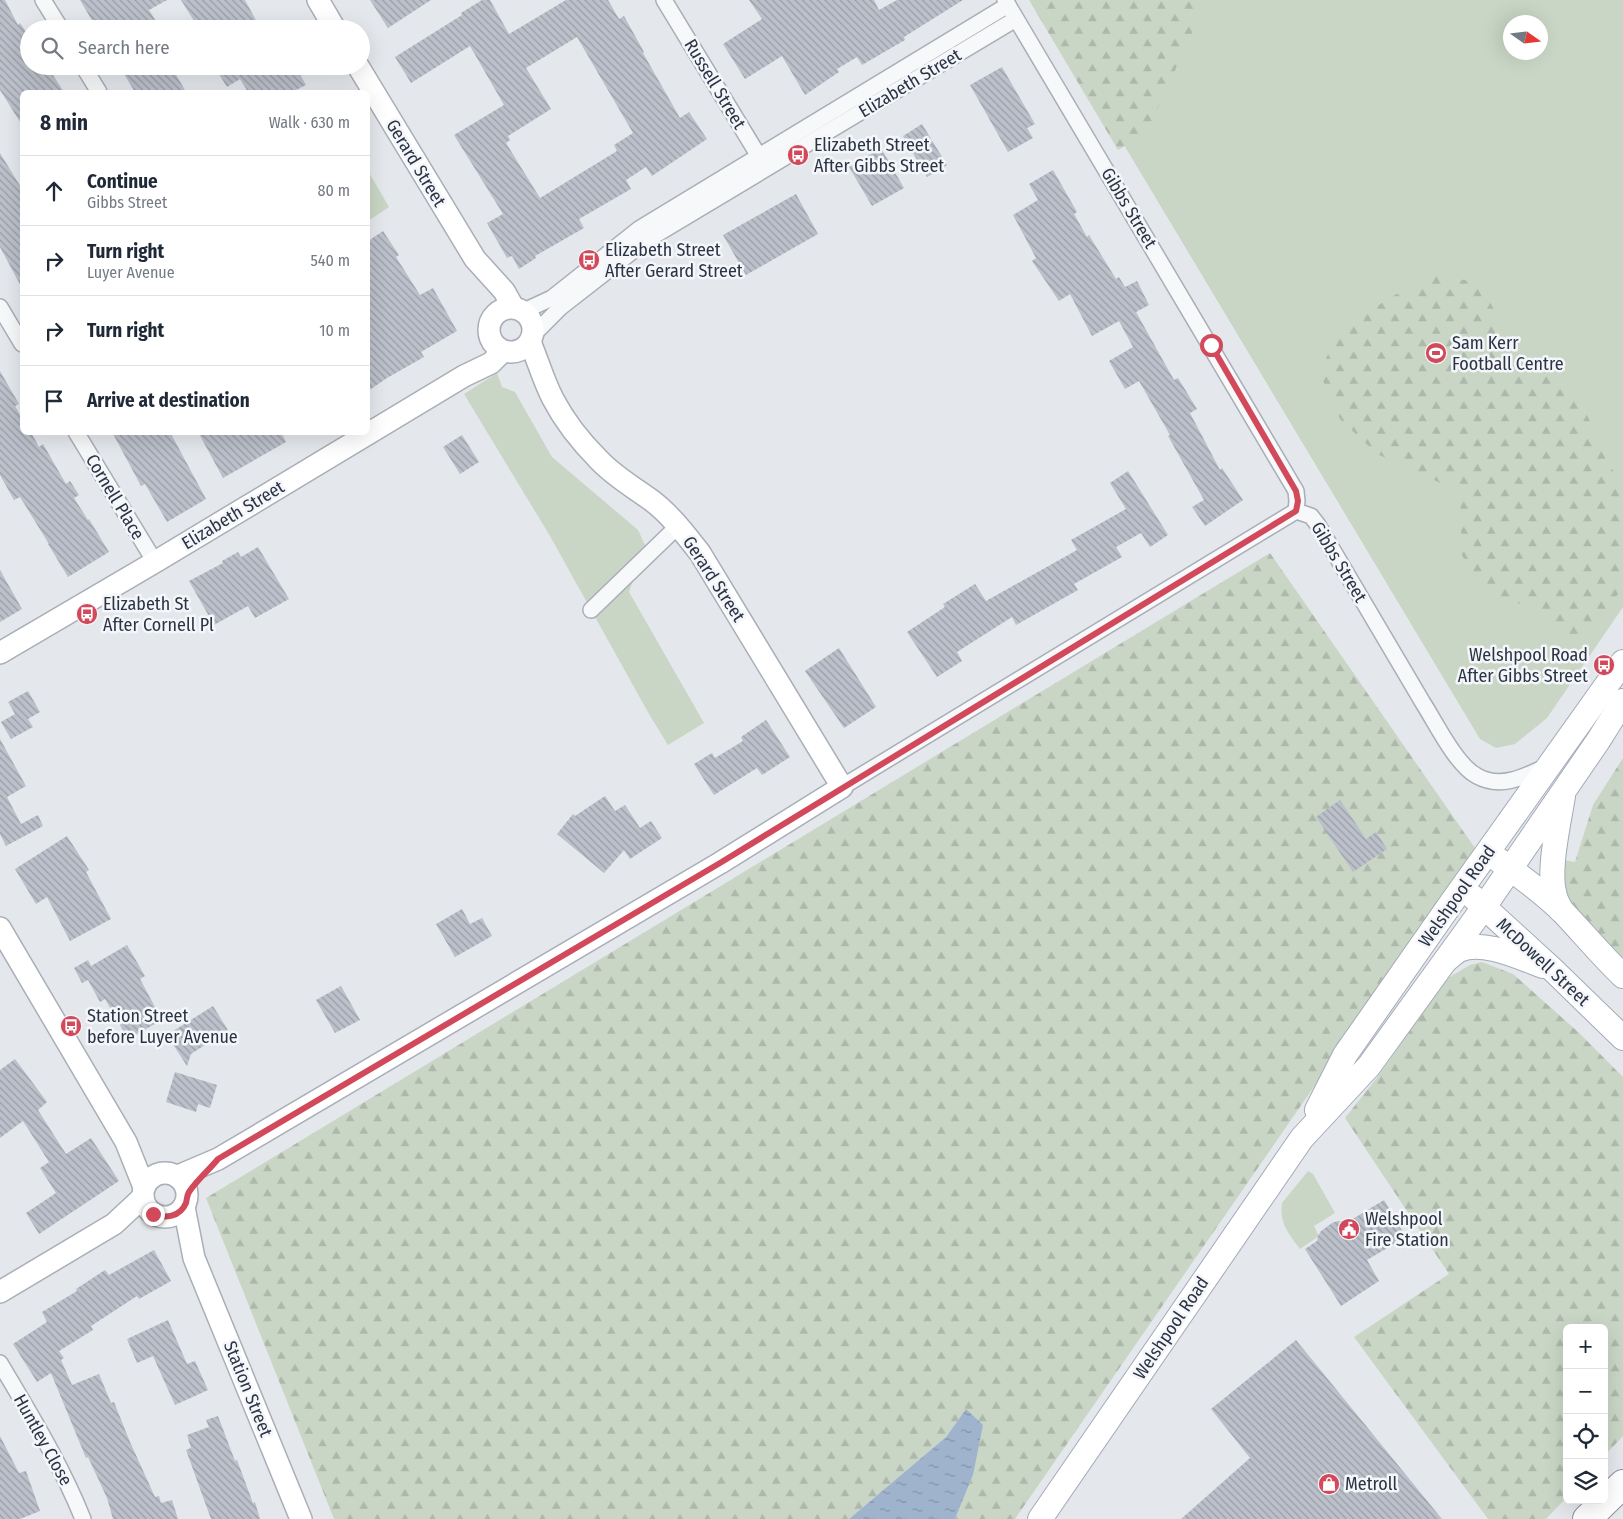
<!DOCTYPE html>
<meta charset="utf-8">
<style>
:root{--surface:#fff;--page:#f6f6f7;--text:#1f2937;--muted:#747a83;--line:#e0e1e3}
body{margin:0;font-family:"Fira Sans Condensed",sans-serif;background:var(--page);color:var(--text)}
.controls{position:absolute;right:15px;bottom:15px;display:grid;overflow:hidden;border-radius:8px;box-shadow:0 5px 20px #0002}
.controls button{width:45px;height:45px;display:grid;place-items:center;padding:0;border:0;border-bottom:1px solid var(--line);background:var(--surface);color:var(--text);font:25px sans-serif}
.compass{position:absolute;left:1503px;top:15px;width:45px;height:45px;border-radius:50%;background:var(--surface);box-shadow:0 5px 20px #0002;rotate:104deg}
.stop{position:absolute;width:15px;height:15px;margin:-11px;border:4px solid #d1495b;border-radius:50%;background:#fff}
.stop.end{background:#d1495b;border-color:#fff;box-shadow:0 1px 5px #0008}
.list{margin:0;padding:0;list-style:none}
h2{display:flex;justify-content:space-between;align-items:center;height:65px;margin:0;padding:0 20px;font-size:21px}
h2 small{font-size:16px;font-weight:400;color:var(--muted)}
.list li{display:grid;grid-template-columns:32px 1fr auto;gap:15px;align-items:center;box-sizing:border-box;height:70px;padding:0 20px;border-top:1px solid var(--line)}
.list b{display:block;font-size:19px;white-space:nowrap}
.list p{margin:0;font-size:16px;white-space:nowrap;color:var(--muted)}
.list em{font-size:16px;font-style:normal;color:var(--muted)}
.icon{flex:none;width:28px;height:28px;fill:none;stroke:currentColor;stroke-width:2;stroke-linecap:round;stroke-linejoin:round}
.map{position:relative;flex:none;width:1623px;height:1519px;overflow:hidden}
.search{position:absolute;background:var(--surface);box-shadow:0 5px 20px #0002;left:20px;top:20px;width:350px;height:55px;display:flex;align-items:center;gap:12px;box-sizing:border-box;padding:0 18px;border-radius:28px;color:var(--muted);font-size:19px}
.panel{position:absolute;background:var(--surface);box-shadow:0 5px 20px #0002;left:20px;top:90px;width:350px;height:345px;border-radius:8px}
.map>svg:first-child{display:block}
.green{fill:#c9d6c5;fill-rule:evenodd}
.forest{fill:url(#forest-firs)}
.water{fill:url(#water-ripples)}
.building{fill:url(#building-back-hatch);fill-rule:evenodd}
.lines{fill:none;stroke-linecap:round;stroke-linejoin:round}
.street-casing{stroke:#a9aeb7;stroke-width:18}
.secondary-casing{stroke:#a9aeb7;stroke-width:24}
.primary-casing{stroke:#a3abb8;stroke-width:26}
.highway-casing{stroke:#8b94a3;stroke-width:30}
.street{stroke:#f7f8fa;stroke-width:15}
.secondary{stroke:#fff;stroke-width:21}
.primary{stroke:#fff;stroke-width:24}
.highway{stroke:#fff;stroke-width:28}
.route{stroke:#d1495b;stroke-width:6}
.labels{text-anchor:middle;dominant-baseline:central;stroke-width:5;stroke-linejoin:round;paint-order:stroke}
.street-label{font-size:18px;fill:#2b3445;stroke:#f4f6f9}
.poi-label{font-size:18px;fill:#2b3445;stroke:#f4f6f9;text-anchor:start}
</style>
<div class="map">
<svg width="1623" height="1519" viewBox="0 0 1623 1519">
<defs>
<pattern id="forest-firs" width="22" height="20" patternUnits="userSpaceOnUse" patternTransform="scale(1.25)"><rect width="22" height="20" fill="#c9d6c5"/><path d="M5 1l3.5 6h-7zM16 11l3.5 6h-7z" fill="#adb8ab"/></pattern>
<pattern id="water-ripples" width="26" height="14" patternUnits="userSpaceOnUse" patternTransform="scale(1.25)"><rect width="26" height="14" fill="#9fb4cc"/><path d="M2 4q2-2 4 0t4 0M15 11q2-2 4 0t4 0" fill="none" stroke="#8293a7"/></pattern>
<pattern id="building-back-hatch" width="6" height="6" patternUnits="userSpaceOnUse" patternTransform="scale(1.25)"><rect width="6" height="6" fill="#bbc0ca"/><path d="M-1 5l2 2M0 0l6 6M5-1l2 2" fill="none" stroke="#989da6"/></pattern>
</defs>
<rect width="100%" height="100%" fill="#e4e7ec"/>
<g class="green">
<path d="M1152 0H1623V607L1547 718 1515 744 1496 748 1480 739 1097 100ZM1510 22H1540V52H1510Z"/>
<path d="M368 171 389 207 368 221Z"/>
<path d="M497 373 502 387 515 392 552 457 638 530 645 545 629 592 704 723 668 745 649 714 550 536 464 394Z"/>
<path d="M1308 1171 1313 1174 1335 1213 1314 1226 1319 1236 1300 1249C1289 1234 1279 1223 1282 1203Z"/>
</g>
<g class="forest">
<path d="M1029 0H1207L1146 134 1118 150Z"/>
<path d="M1428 275 1479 282 1498 317 1518 367 1573 385 1614 473 1623 487V587L1575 655 1548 613 1531 607 1481 593 1462 555 1460 494 1447 486 1377 454 1340 419 1319 372 1342 327Z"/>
<path d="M1270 553 1477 851 1015 1519H955L973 1475 966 1409 946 1437 849 1519H334L206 1198Z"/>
<path d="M1623 758V963L1572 904 1563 885V860L1575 862 1593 805Z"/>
<path d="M1482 962 1513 974 1577 1031 1623 1077V1436L1604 1456V1328H1567V1497L1546 1519H1488L1354 1337 1449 1274 1345 1118 1376 1079 1448 978 1470 965Z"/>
</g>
<path class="water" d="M966 1409 983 1425 973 1475 955 1519H849L946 1437Z"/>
<g class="building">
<path d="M0 0H5L18 25 20 23 29 36V66H47L64 92H22V125L0 90Z"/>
<path d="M80 0H167L149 10 161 29H97Z"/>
<path d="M181 0H245L258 24 250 29H199Z"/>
<path d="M370 0H431L388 28Z"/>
<path d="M482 0H490L509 34 566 0H608L619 19 624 16 644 52 643 53 680 118 689 112 707 139 652 176 646 167 626 180 631 189 579 219 584 228 535 256 536 258 519 269 512 256 507 258 487 223 503 214 454 135 504 105 470 46 411 83 395 57 462 15 461 13ZM577 37 633 133 614 145 617 151 540 198 506 143 510 140 508 136 551 109 526 68Z"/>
<path d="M749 0H874L879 10 897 0H963L904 37 905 40 862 65 857 57 837 69 839 72 805 95 782 56 745 79 723 44 762 19Z"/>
<path d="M119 66H171L186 92H135Z"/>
<path d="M214 66H295L306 85 292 92H248L240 79 227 87Z"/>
<path d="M1002 67 1035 124 1027 128 1033 138 1008 152 970 85Z"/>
<path d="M922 124 947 165 927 177 903 136Z"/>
<path d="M881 148 904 188 872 206 849 167Z"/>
<path d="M0 153 22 189V288L0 247Z"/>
<path d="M1053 170 1077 212 1074 214 1087 237 1089 235 1116 279 1119 277 1125 287 1137 281 1149 305 1136 312 1174 380 1178 378 1197 409 1190 413 1220 470 1222 468 1243 500 1205 526 1192 507 1204 500 1168 436 1170 435 1139 381 1125 389 1109 361 1133 347 1119 321 1092 336 1070 294 1059 301 1032 261 1036 258 1013 215 1038 200 1029 184Z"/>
<path d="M796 194 818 234 746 275 723 235Z"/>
<path d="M383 231 399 255 396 257 420 295 433 288 457 331 421 352 424 357 387 378 368 391V241Z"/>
<path d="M0 371 19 404 15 406 22 418V432H31L39 447 43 444 66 484 70 481 79 495 74 498 88 520 89 519 109 552 68 577 48 544H49L20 497 14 500 0 475Z"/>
<path d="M112 432H170L206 499 167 522 145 484 141 486Z"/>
<path d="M198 432H281L286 442 223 478Z"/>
<path d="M462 435 479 462 460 474 443 447Z"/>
<path d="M1128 471 1168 535 1150 547 1141 533 1116 547 1122 557 1074 584 1078 590 1016 625 1012 617 957 652 962 661 937 677 907 632 945 607 943 604 975 584 986 601 1077 550 1071 540 1126 509 1110 483Z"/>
<path d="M258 547 289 599 255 618 248 606 214 625 189 581 223 563 222 561 238 552 241 557Z"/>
<path d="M0 570 22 609 0 622Z"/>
<path d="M839 648 876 707 844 728 805 671Z"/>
<path d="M28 691 40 712 28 719 33 727 11 739 1 722 15 714 8 702Z"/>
<path d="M766 720 790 757 762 775 757 768 714 795 694 764 712 753 715 758 743 741 741 737Z"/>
<path d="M0 739 26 786 7 797 21 824 38 815 43 826 6 846 0 834Z"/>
<path d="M605 796 615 811 625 805 640 828 651 821 662 838 630 859 624 850 604 873 557 834 573 814 575 816Z"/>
<path d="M1340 800 1366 839 1376 832 1387 849 1353 872 1316 817Z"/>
<path d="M67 836 89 870 86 872 111 919 70 941 47 897 36 904 15 869Z"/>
<path d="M462 909 470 924 482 918 492 936 455 957 436 924Z"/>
<path d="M127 945 145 976 140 979 162 1020 128 1039 105 999 100 1002 88 980 82 983 74 968 88 960 91 966Z"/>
<path d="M341 986 360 1020 335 1033 316 1000Z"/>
<path d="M213 1006 228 1030 191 1054 187 1066 167 1035Z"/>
<path d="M15 1059 47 1102 38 1110 66 1154 91 1138 119 1181 39 1234 26 1213 56 1193 40 1168 49 1162 23 1121 0 1138V1070Z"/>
<path d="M175 1072 217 1085 210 1108 198 1104 196 1112 166 1102Z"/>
<path d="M1384 1200 1406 1237 1367 1260 1379 1281 1341 1306 1305 1249 1317 1241 1318 1236 1321 1231 1332 1223 1338 1221 1346 1223Z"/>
<path d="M154 1250 171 1281 139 1299 137 1296 91 1326 93 1330 59 1351 64 1358 61 1360 72 1385 99 1374 111 1403 114 1402 130 1442 155 1497 159 1496 161 1503 172 1500 178 1519H113L107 1498 88 1457 86 1458 51 1373 37 1382 13 1344 47 1322 42 1312 77 1291 76 1289 105 1270 109 1275Z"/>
<path d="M168 1320 187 1364 195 1361 208 1390 175 1405 153 1356 137 1363 127 1339Z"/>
<path d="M1296 1340 1442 1519H1181L1250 1458 1211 1409Z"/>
<path d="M218 1416 235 1461 237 1460 253 1503 255 1502 260 1519H211L186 1450 191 1448 187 1435 209 1427 206 1420Z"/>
<path d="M0 1436 19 1473 26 1471 40 1511 20 1519H0Z"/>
</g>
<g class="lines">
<g class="street-casing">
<g id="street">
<path d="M43 0 61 29"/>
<path d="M664 0 763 163"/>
<path d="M1005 0 1296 491 1297 501 1296 511"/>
<path d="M83 66 99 92"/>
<path d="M0 307 22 344"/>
<path d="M524 311 552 298 639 229 1008 5"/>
<path d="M534 334 561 307 647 240 1016 19"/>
<path d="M76 432 155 562"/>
<path d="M1296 511 1311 516 1318 525C1353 584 1388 644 1423 703 1436 723 1456 765 1477 776 1500 789 1524 777 1545 767"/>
<path d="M591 610 679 525"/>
<path d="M842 787 1296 511"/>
<path d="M0 1363C30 1414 61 1464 83 1519"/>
</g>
</g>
<g class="secondary-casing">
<g id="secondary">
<path d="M318 0 335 29"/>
<path d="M358 66 475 259 504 291 513 307"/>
<circle cx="511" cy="330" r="22"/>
<path d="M0 653 155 562 464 376 491 363 503 351"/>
<path d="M0 928 126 1142 144 1187"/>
<circle cx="165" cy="1195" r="22"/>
<path d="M178 1176 218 1159 720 863 842 787 700 553C685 534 670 514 651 500 633 487 614 476 599 460 581 442 565 422 553 399 544 382 538 361 530 342"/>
<path d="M184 1207 194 1258 301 1519"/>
<path d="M0 1292 114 1224 143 1197"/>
</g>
</g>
<g class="primary-casing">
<g id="primary">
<path d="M1497 859C1520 876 1543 892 1563 912 1583 933 1602 956 1623 976"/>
<path d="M1473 897 1552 969 1623 1038"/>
<path d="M1561 910C1559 905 1556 901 1555 896 1547 872 1559 822 1563 796"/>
<path d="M1446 960C1450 957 1454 953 1459 950 1482 939 1521 958 1543 966"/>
<path d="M1317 1110 1345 1055 1452 902 1623 662"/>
<path d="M1040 1519 1302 1138 1369 1066 1484 907 1598 741 1623 701"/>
</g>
</g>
<g class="highway-casing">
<path id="highway" d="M1587 1519 1623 1484"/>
</g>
<use href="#street" class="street"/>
<use href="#secondary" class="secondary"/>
<use href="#primary" class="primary"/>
<use href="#highway" class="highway"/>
</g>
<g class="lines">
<path class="route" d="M153 1214C165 1219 180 1217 186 1203 187 1199 187 1195 189 1192 197 1180 209 1170 218 1159L720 863 1296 511 1298 501 1296 491 1211 345"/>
</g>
<defs>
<g id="bus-disc" transform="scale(1.125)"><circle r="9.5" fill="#d1495b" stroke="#f4f6f9"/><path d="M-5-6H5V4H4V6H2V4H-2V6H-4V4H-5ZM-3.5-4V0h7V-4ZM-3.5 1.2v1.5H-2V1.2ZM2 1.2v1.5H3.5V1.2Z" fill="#fff"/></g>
<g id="stadium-disc" transform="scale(1.125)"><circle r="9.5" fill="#d1495b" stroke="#f4f6f9"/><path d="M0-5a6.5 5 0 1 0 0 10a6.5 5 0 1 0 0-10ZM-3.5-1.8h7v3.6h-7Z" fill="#fff"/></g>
<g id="civic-disc" transform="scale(1.125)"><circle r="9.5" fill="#d1495b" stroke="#f4f6f9"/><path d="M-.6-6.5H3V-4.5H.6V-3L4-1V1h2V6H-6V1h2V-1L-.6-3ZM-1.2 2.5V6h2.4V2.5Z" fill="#fff"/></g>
<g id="shop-disc" transform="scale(1.125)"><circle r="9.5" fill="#d1495b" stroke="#f4f6f9"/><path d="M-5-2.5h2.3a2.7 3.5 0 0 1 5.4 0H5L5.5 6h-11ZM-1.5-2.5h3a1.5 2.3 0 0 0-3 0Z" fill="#fff"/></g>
</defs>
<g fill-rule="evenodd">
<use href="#bus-disc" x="798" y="155"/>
<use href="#bus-disc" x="589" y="260"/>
<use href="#stadium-disc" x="1436" y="353"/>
<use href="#bus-disc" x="87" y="614"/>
<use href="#bus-disc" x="1604" y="665"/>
<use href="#bus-disc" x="71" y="1026"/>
<use href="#civic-disc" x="1349" y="1229"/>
<use href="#shop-disc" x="1329" y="1484"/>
</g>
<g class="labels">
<g class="street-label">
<text transform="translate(910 83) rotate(-31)">Elizabeth Street</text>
<text transform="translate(715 84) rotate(59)">Russell Street</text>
<text transform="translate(416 163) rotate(59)">Gerard Street</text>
<text transform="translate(1129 208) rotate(59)">Gibbs Street</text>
<text transform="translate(115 497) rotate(59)">Cornell Place</text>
<text transform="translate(233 515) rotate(-31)">Elizabeth Street</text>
<text transform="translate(1339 562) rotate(59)">Gibbs Street</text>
<text transform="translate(714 579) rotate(57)">Gerard Street</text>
<text transform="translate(1457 896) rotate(-55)">Welshpool Road</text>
<text transform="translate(1543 962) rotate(43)">McDowell Street</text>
<text transform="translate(1171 1328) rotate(-56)">Welshpool Road</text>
<text transform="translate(248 1389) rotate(68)">Station Street</text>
<text transform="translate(43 1440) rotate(61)">Huntley Close</text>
</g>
<g class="poi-label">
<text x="814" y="145">Elizabeth Street<tspan x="814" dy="21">After Gibbs Street</tspan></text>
<text x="605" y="250">Elizabeth Street<tspan x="605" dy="21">After Gerard Street</tspan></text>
<text x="1452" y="343">Sam Kerr<tspan x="1452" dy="21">Football Centre</tspan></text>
<text x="103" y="604">Elizabeth St<tspan x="103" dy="21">After Cornell Pl</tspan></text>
<text x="1588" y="655" text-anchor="end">Welshpool Road<tspan x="1588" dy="21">After Gibbs Street</tspan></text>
<text x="87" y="1016">Station Street<tspan x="87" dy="21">before Luyer Avenue</tspan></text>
<text x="1365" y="1219">Welshpool<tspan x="1365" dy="21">Fire Station</tspan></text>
<text x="1345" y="1484">Metroll</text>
</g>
</g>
</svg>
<div class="controls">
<button>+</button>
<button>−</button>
<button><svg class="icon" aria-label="locate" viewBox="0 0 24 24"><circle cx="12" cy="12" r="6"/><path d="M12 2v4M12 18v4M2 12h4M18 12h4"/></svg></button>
<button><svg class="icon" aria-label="layers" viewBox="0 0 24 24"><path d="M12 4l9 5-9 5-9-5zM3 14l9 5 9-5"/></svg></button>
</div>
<svg class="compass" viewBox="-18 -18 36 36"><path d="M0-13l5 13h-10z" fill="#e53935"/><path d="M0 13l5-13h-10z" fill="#747a83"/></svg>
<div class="stop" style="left:1211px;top:345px"></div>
<div class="stop end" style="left:153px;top:1214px"></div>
<div class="search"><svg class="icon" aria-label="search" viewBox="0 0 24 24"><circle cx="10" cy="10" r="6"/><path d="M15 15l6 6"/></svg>Search here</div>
<section class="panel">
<h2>8 min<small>Walk · 630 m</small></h2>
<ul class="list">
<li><svg class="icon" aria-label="ahead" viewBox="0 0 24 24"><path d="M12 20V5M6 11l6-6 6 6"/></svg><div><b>Continue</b><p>Gibbs Street</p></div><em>80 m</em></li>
<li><svg class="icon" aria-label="right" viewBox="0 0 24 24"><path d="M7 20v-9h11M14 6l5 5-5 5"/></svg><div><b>Turn right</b><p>Luyer Avenue</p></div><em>540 m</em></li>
<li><svg class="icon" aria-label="right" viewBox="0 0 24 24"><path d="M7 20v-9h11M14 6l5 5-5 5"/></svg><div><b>Turn right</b></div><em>10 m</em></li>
<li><svg class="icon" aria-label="arrive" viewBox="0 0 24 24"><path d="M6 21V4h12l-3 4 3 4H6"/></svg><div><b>Arrive at destination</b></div></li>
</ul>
</section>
</div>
